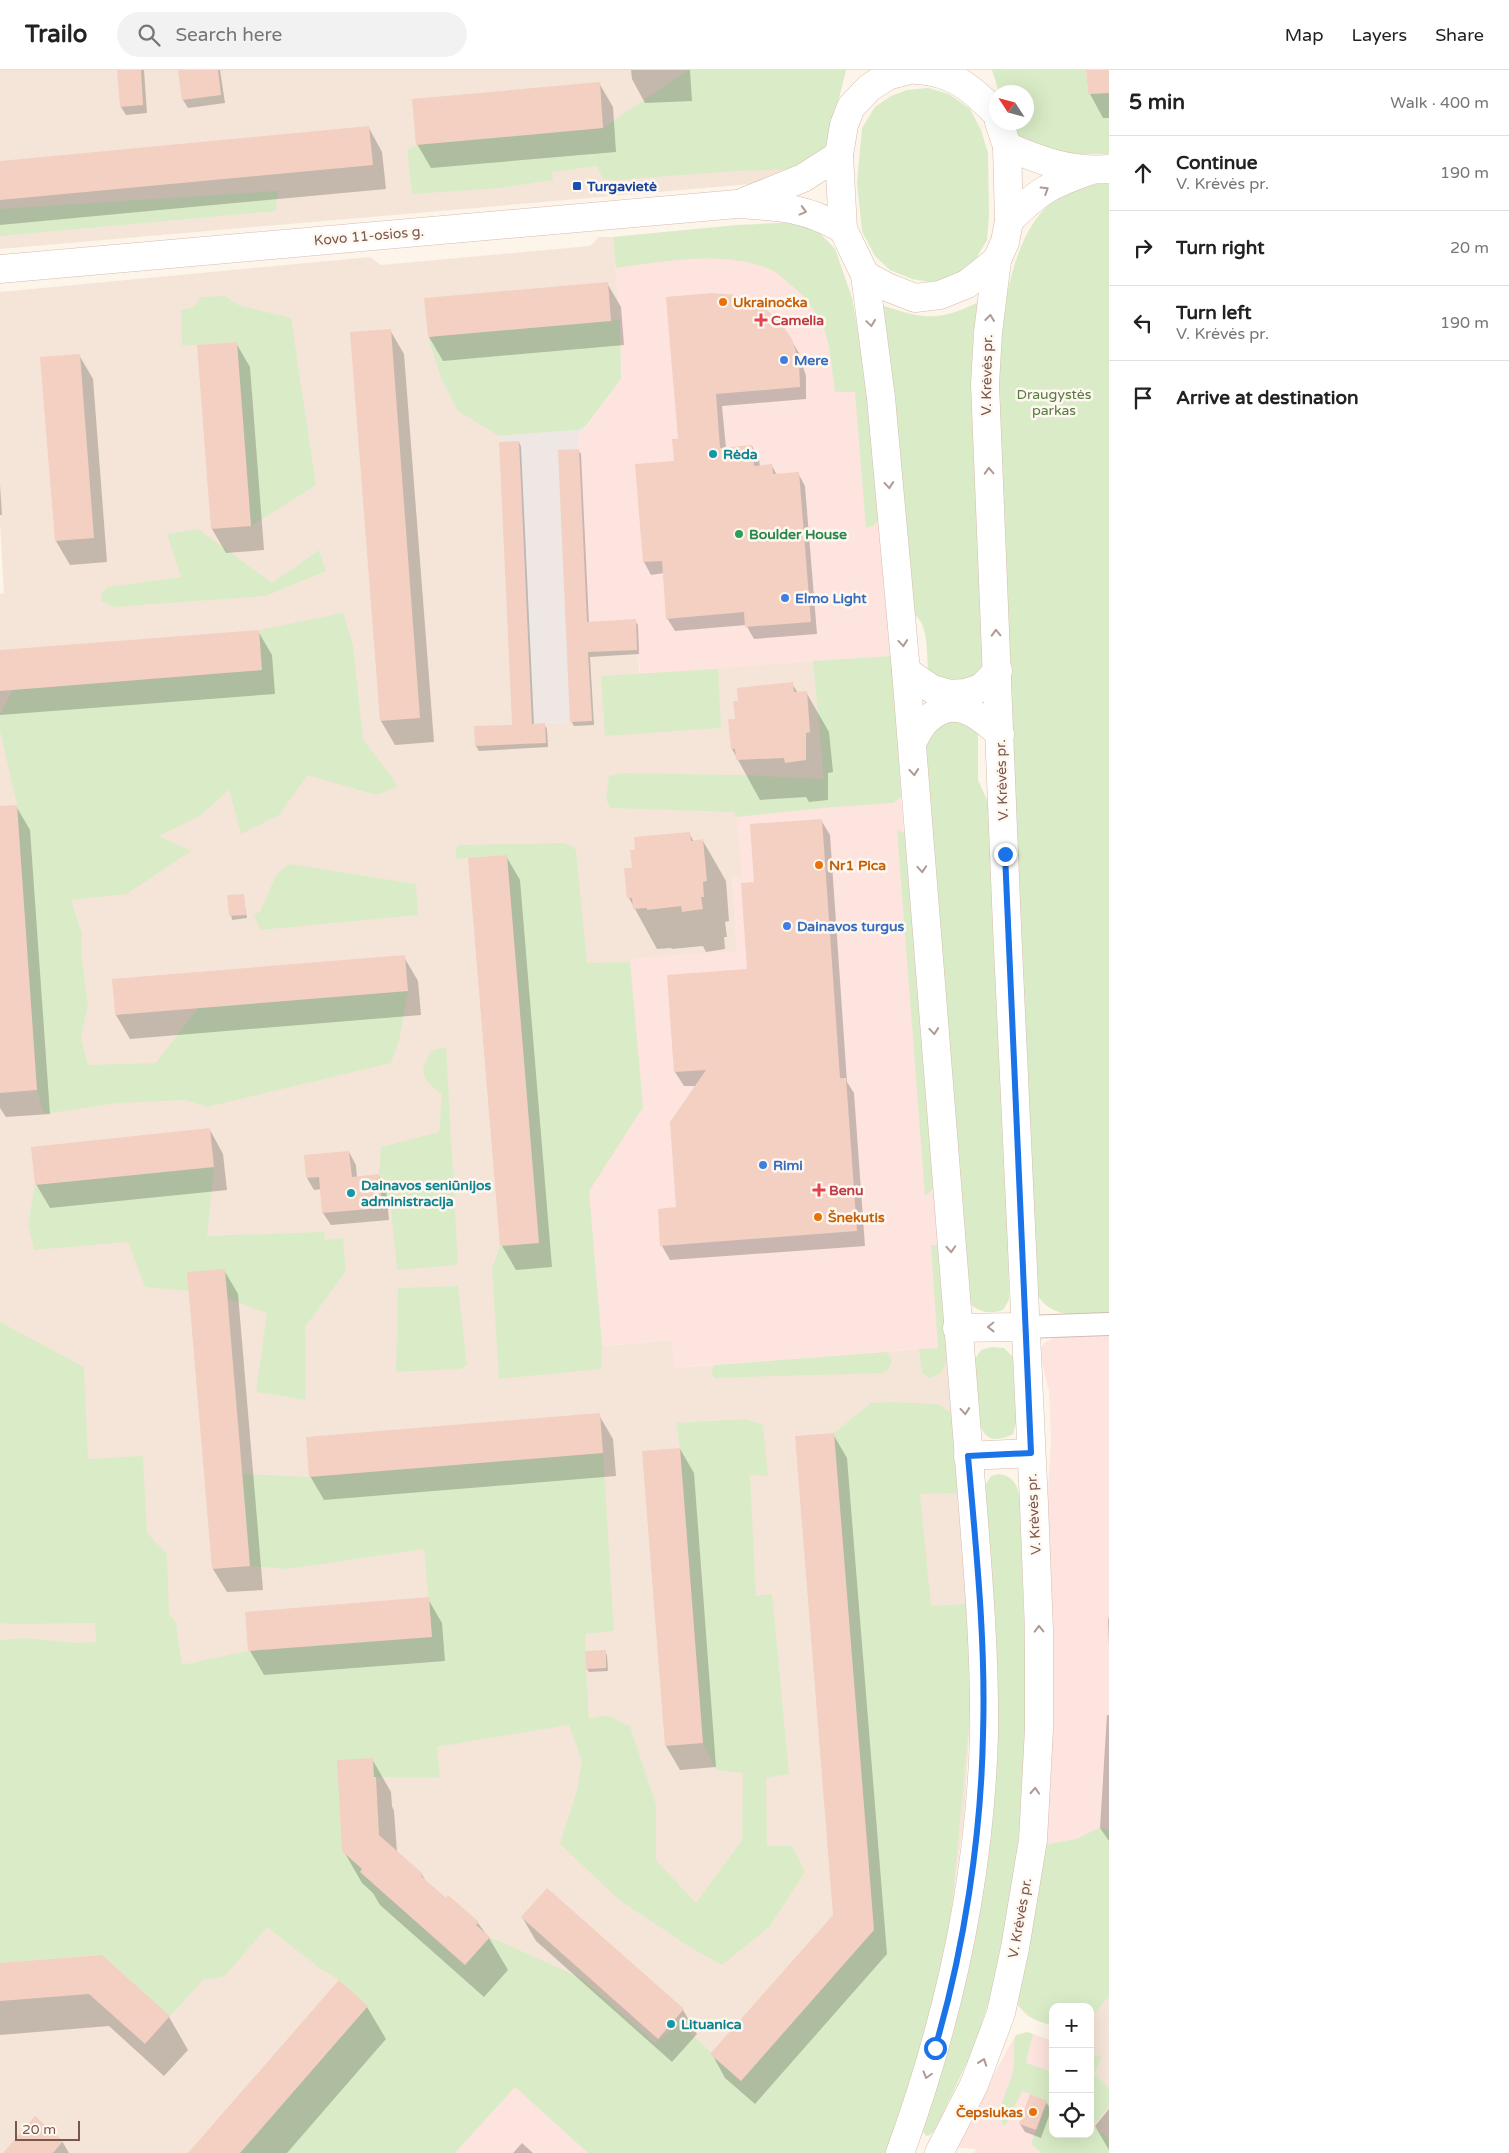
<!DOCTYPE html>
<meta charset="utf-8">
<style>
:root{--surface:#fff;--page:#f2f2f2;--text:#222;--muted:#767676;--line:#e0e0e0}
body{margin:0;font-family:"Varela Round",sans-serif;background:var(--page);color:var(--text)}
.controls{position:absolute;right:15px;bottom:15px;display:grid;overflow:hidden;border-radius:10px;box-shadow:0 5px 20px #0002}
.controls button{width:45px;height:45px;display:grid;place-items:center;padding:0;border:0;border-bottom:1px solid var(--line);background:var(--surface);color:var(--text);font:25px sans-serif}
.compass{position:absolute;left:989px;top:15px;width:45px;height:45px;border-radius:50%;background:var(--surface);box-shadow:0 5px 20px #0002;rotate:306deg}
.scale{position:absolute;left:15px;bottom:12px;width:65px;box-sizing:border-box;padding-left:5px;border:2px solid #79574c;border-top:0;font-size:14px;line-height:18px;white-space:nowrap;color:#79574c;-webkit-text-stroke:4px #fff8f1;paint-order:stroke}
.stop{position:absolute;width:15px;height:15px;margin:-11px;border:4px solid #1a73e8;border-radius:50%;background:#fff}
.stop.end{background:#1a73e8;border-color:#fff;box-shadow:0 1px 5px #0008}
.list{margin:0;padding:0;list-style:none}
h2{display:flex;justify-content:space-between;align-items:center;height:65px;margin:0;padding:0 20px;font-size:21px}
h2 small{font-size:16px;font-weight:400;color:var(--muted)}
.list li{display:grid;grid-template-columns:32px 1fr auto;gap:15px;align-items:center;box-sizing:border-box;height:75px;padding:0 20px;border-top:1px solid var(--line)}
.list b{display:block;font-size:19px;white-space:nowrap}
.list p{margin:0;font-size:16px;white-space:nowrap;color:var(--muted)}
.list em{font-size:16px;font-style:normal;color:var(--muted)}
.icon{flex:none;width:28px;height:28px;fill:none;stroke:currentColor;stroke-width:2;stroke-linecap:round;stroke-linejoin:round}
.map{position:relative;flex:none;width:1109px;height:2083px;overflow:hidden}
header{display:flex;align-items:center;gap:30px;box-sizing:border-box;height:70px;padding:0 25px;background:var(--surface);border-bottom:1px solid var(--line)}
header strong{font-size:24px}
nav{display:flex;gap:28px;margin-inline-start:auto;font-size:18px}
.search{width:350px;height:45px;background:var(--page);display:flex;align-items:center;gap:12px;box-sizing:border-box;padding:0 18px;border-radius:28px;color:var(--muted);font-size:19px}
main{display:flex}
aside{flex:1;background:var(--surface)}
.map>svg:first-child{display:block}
.residential{fill:#f5e5d8}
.commercial{fill:#fde4de}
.industrial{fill:#eee7e3}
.green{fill:#daecc7}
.shadow{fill:#0003}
.building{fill:#f3d0c1}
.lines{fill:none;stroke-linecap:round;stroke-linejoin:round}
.street-casing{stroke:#d3bcb1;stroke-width:24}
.secondary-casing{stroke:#d6bcae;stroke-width:29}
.street{stroke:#fff;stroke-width:22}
.secondary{stroke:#fff;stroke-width:28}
.oneway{stroke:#af9a94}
.route{stroke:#1a73e8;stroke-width:6}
.transit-dot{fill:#1a4fb4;stroke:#fff8f1;stroke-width:2}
.food-dot{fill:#e8710a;stroke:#fff8f1;stroke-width:2}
.health-dot{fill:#e0444e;stroke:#fff8f1;stroke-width:2}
.shop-dot{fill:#3f7fe0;stroke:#fff8f1;stroke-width:2}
.culture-dot{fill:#0f9aa8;stroke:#fff8f1;stroke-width:2}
.leisure-dot{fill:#2e9e5b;stroke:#fff8f1;stroke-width:2}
.labels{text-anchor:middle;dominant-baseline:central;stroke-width:5;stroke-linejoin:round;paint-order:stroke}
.transit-label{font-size:14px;font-weight:bold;fill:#164399;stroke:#fff8f1;text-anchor:start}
.street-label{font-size:14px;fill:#79574c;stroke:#fff8f1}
.food-label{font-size:14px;font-weight:bold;fill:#c56008;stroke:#fff8f1;text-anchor:start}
.health-label{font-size:14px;font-weight:bold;fill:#be3a42;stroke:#fff8f1;text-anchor:start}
.shop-label{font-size:14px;font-weight:bold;fill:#366cbe;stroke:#fff8f1;text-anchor:start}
.park-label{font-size:14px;fill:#587941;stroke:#fff8f1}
.culture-label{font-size:14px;font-weight:bold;fill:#0d838f;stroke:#fff8f1;text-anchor:start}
.leisure-label{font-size:14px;font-weight:bold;fill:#27864d;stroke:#fff8f1;text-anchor:start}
</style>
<header>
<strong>Trailo</strong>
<div class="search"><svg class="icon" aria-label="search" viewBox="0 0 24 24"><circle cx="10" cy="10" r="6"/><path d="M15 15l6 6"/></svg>Search here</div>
<nav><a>Map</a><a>Layers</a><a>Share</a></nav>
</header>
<main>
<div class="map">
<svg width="1109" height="2083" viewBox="0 0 1109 2083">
<rect width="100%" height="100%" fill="#fdf4ea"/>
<g class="residential">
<path d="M0 0H846L828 71 780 110 740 115 0 179Z"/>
<path d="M599 167H613L620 250 621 309 499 367 512 655 475 676 545 673V653L592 651 588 582 637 580 640 603 892 586 901 727 742 807H732L737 881 643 1037 603 1276 672 1270 675 1298 947 1277 967 1533 971 1633 964 1746 951 1846 943 1888 911 2013 885 2083H588L515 2017 455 2083H0V524L4 523 0 452V222L370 187 381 195 590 176Z"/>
<path d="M1109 1926V2083H1055L1090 2064V2012L1102 1987 1090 1983V1949Z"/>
</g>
<g class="commercial">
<path d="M738 155 835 179 852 228 868 320 892 586 641 604 637 580 588 582 578 368 621 309 620 250 613 167Z"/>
<path d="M901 727 947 1277 674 1298 672 1270 602 1276 589 1121 643 1037 630 888 737 881 732 807 742 806 736 747 833 737 894 733Z"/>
<path d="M1109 1266V1926L1090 1949V1937H1053V1954H1047L1027 1946 1018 1935 1049 1550 1048 1424 1051 1369 1049 1321 1039 1281 1044 1273 1055 1267Z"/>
<path d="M1027 1962 1053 1971V2064L1055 2083H974L976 2079 955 2077 1011 1973 1016 1965Z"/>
<path d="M515 2017 588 2083H455Z"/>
</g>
<path class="industrial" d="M586 356 578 368 592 651 545 653 546 673 475 676 474 656 512 654 499 366 577 360Z"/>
<g class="green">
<path d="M688 0H846L828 71 825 80 805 99 737 101 615 110 603 109 597 96 552 102 553 110 501 118 412 124 407 80 416 75 603 58Z"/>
<path d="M992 0H1086L1088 24 1109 23V84H1049L1020 68 1009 53 1026 52V22H999Z"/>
<path d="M928 18 949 24 970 39 981 60 988 83 989 145 987 170 974 192 955 205 936 213 912 209 890 200 875 186 862 161 857 113 862 58 875 37 891 26 907 20Z"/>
<path d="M1097 114H1109V1244C1083 1244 1052 1251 1037 1224L998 341C998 279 1002 171 1054 130 1066 120 1082 117 1097 114Z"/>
<path d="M278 121 276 141 0 166V139Z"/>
<path d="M797 152 818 161 835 179 852 228 868 320 880 449 873 456 866 458 855 322H835C832 303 831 279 825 262 817 243 807 228 792 216 786 211 780 205 774 201 727 179 665 191 616 198L613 167 738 155Z"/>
<path d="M225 226 238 235 291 248 316 415 251 456 237 272 182 276 181 240 194 237 201 227Z"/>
<path d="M979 232 973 264V302L986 598 969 617 928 604C927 589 928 568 922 554 919 548 915 546 913 540L894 320 881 235C924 249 937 252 979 232Z"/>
<path d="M620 250 621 309 586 356 577 360 499 366 458 341 441 308 428 267Z"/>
<path d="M198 459 272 513 319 480 326 501 266 526 113 537 101 531 102 523 108 517 181 507 167 464Z"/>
<path d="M343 543 353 575 363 669 398 716 376 725 308 705 279 745 241 764 229 720 200 746 159 766 191 781 127 824 71 830 82 864 81 883 88 934 81 969 88 995 156 993 198 938 408 921 399 971 391 993 207 1037 185 1030 118 1033 44 1044 37 1020 17 735 0 661V644L13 620 261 600 259 560Z"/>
<path d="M892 586 901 727 894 733 833 737 736 747 734 742 610 738 606 729 609 706 623 703 744 705 824 709 813 591Z"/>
<path d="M718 599 721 658 605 666 601 606Z"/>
<path d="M965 645 978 663V710L990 737 1008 1136 1009 1230 1003 1240C991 1244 983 1243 972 1236L963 1206 922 669 933 654Z"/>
<path d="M897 759 905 764 934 1118 925 1126Z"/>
<path d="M563 773 570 775 576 780 587 893 630 892 643 1037 589 1121 602 1276 601 1299 499 1309 492 1198 500 1176 539 1173 507 785 455 789 456 779 458 775Z"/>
<path d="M289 794 416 814 418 845 260 860 254 844 260 842 276 805Z"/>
<path d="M446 977 458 1195 397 1200 391 1138H382L379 1104 381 1077 439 1062 442 1025C422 1007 417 1006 431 981Z"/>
<path d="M214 1097 207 1166 324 1162 325 1170 343 1168 346 1201 305 1257 306 1330 256 1322 267 1243 227 1228 189 1221 145 1217 128 1172 34 1180 28 1154 35 1115Z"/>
<path d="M931 1175H938L948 1289 941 1303 930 1308 922 1303 919 1279 938 1278Z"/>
<path d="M458 1216 467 1295 460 1299 396 1302 398 1218Z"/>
<path d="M0 1252 84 1297 88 1389 143 1386 147 1463 167 1484 169 1544 176 1553 182 1595 248 1581 432 1567 424 1479 287 1499 250 1496 242 1404 309 1407 603 1383 614 1561 586 1564 585 1581 589 1649 606 1645 630 1656 656 1734V1790L696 1833 742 1770 743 1703 716 1700 703 1673 680 1378 676 1353 746 1349 763 1355 768 1406 750 1405 756 1526 772 1524 789 1704 766 1708 767 1776H792L805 1802 769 1857 722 1895 688 1876 619 1830 560 1774 577 1720 582 1691 569 1655 437 1677 440 1708 374 1707 362 1799 360 1802 464 1895 490 1867 581 1908 655 1973 681 1954 741 2011 874 1859 834 1363 871 1333 892 1332 938 1334 954 1345 960 1423 920 1424 931 1536 967 1534 971 1633 951 1846 943 1888 911 2013 885 2083H588L515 2017 455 2083H240L368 1936 339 1910 318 1897 267 1857 225 1906 203 1910 170 1946 102 1885 0 1893V1570L26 1568 77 1573 96 1572 95 1553 14 1554 0 1553Z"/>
<path d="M991 1277 1004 1278 1014 1288 1017 1349 1013 1364C1005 1368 992 1373 985 1364 975 1354 975 1307 973 1292L981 1280Z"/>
<path d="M887 1282 892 1290 888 1300 883 1303 715 1308 711 1303 714 1295Z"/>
<path d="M999 1404C1015 1407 1017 1415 1020 1430L1027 1644 1023 1727 1012 1824 998 1903 973 1980 935 2060 930 2065 926 2066 922 2060 963 1918 983 1419 991 1406Z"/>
<path d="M1099 1758 1109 1759V1926L1090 1949V1937H1053V1954C1038 1954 1027 1946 1018 1935L1043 1775 1076 1769Z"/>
<path d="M1027 1962 1033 1964 1026 1993 1050 2001 1053 1994V2064H1090V1983L1102 1987 1094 2004 1109 2018V2037L1093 2056 1109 2069V2083H1041L1031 2074 1047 2031 1022 2021 1005 2056 1002 2053C996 2037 1010 2016 1013 2000 1016 1989 1012 1973 1016 1965Z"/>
</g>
<g class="shadow">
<path d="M118 0H144L147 43 126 45 121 37Z"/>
<path d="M179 0H220L225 33 188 38 183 30Z"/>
<path d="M631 0H690L692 31 645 33 632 9Z"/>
<path d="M1087 0H1109V48H1103L1090 24Z"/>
<path d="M599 13 613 37 616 82 431 98 417 74Z"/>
<path d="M369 58 382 82 386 119 0 155V92Z"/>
<path d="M607 213 621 237 624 275 443 291 429 267Z"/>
<path d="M668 228 791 270 799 283 806 306V329L722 336 726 378 752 376 759 389 760 397 772 396 777 405 798 403 805 416 817 564 754 569 746 555 675 561 667 548 664 503 651 505 644 492 636 395 675 392 679 370Z"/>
<path d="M390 260 404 284 434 672 395 675 381 651Z"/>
<path d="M236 273 250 297 264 480 226 483 212 459 198 276Z"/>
<path d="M79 285 93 309 107 492 70 495 56 471Z"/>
<path d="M519 372 521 377 534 655 544 654 547 659 548 677 479 681 476 676 475 657 513 656Z"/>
<path d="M578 380 581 384 589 553 635 551 638 555 639 584 590 587 594 655 574 656 571 651Z"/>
<path d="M0 414 2 445H0Z"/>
<path d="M258 561 272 585 275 624 0 645V581Z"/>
<path d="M792 614 798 623 806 622 829 662 833 702 828 703V730L809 732 806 727 760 730 732 679 736 650Z"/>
<path d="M16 736 30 760 50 1044 6 1047 0 1038V738Z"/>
<path d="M821 750 830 765 847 1012 854 1023 865 1176 670 1190 662 1176 678 1138 697 1016H684L675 1002 748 900 755 814Z"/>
<path d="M689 763 694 772 703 771 726 811 729 851 725 852 727 867H724L725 879 706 882 703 876 672 879 671 878 657 879 629 828 626 799H633Z"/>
<path d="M506 786 520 810 552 1197 516 1200 502 1176 470 789Z"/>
<path d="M243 825 247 848 232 850 228 826Z"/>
<path d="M404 887 418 911 421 945 130 969 116 945Z"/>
<path d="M210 1060 223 1084 227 1120 50 1138 36 1114Z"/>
<path d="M349 1082 356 1095 357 1108 379 1106 386 1118 389 1150 331 1155 323 1143 322 1119 314 1120 307 1108Z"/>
<path d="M224 1200 238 1224 263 1520 227 1522 213 1499Z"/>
<path d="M599 1345 613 1369 616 1406 324 1430 310 1406Z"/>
<path d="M833 1364 847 1388 887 1884 755 2034 725 2008 712 1984 834 1845Z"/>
<path d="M680 1379 694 1403 716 1697 680 1700 666 1676Z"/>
<path d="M428 1529 442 1553 445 1591 264 1605 250 1581 247 1543Z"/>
<path d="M1109 1546V1575L1108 1550Z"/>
<path d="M605 1582 607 1585 608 1601 589 1602 587 1599Z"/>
<path d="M1107 1645H1109V1771L1100 1758Z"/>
<path d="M372 1689 391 1722 392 1736 394 1741 397 1782 422 1805 427 1813 446 1830 448 1827 478 1853 489 1868 508 1900 484 1927 380 1835 373 1823 362 1813 343 1780Z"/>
<path d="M522 1847 683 1940 697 1964 672 1992 536 1871Z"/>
<path d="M102 1886 169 1947 188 1980 164 2006 109 1956 0 1965V1894Z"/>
<path d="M339 1912 367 1937 386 1969 287 2083H190Z"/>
<path d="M1046 2032 1051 2040 1041 2068 1025 2062 1020 2054Z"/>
<path d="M1109 2039V2080L1095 2056Z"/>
<path d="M62 2071 69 2083H4Z"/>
<path d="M522 2073 533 2083H513Z"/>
</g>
<g class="building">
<path d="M117 0H141L143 35 120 37Z"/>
<path d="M178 0H218L221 25 182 30Z"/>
<path d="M1086 0H1109V23L1088 24Z"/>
<path d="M600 12 603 58 416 75 412 29Z"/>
<path d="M369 56 373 95 0 130V91Z"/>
<path d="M608 212 611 251 428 267 424 228Z"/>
<path d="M712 223 736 225 759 234 778 249 792 269 799 292 800 317 716 324 720 378 752 375 754 396 772 394 773 404 799 402 811 552 745 557 744 542 666 549 662 491 643 492 635 394 674 391 672 369H678L666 227Z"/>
<path d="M391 259 420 648 380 651 350 262Z"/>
<path d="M237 272 251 456 211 459 197 275Z"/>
<path d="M80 284 94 468 55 471 40 287Z"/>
<path d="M519 371 532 654 545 653 546 673 475 676 474 656 512 655 499 372Z"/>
<path d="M579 379 587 552 636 549 637 580 588 582 592 651 570 652 558 380Z"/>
<path d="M259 560 262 600 0 621V580Z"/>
<path d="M793 612 794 622 807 621 810 662 806 663V690L785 693 784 688 736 690 735 679H731L728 649H735L733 631H738L737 618Z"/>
<path d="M17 735 37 1020 0 1023V736Z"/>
<path d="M822 749 840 1008H846L857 1161 660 1176 658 1139 676 1137 670 1052 706 1000 674 1002 667 905 747 899 741 813 754 812 750 754Z"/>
<path d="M690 762 691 771 703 769 707 811 703 812 704 827H701L703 839 682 842 681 836 647 840V838L633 839 632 828H627L624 798H632L630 780H635L634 767Z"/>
<path d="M507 785 539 1173 500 1176 468 788Z"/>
<path d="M244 824 246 845 229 846 227 825Z"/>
<path d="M405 885 408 921 115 945 112 909Z"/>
<path d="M210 1058 214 1097 35 1115 31 1077Z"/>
<path d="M349 1081 352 1107 379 1104 382 1138 322 1143 319 1107 306 1108 304 1085Z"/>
<path d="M225 1199 250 1496 212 1499 187 1202Z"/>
<path d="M600 1343 603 1383 309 1407 306 1367Z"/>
<path d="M834 1363 874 1860 741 2011 710 1984 833 1845 795 1366Z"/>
<path d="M680 1378 703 1673 665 1676 642 1381Z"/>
<path d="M429 1527 432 1567 248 1581 245 1542Z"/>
<path d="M606 1580V1598L586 1599 585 1581Z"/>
<path d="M373 1688 374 1707H376L379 1765 423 1804 421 1806 446 1828 448 1825 479 1852 476 1855 490 1867 465 1895 360 1802 362 1799 342 1781 337 1690Z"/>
<path d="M547 1818 684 1939 658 1969 521 1847Z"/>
<path d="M102 1885 170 1946 145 1974 89 1924 0 1931V1893Z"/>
<path d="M339 1910 368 1936 240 2083H188Z"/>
<path d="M1030 2024 1047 2031 1036 2060 1019 2054Z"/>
<path d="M35 2046 63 2071 53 2083H3Z"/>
</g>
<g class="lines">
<g class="street-casing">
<path id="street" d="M1025 1257 1109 1254"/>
</g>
<g class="secondary-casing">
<g id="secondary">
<path d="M909 0 887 6 869 18 851 37 844 55 839 85 843 159 865 205 887 217 915 228 940 225 967 214 997 190 1005 172 1009 151 1007 76 999 52"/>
<path d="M916 0C953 2 970 17 995 42"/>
<path d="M1007 76C1040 91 1072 102 1109 99"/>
<path d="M746 131 803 108 839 85"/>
<path d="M1009 151C1037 122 1051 114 1089 101"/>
<path d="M0 199 737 134C781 137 804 137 843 159"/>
<path d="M865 205 881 328 906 601 973 1439C979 1514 985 1590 984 1665 980 1808 949 1949 900 2083"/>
<path d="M906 601 932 619 950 624 965 623 981 618 998 601"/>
<path d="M912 673C916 666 919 658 924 653 952 623 977 643 1000 664"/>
<path d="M957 1258 1025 1257"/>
<path d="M968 1386 1031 1383"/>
<path d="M939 2083 974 2015 1001 1943 1015 1878 1033 1770 1039 1659V1561L1034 1434 1007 857 985 314 988 263 997 190"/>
</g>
</g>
<use href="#street" class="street"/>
<use href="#secondary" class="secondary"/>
</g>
<defs><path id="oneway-chevron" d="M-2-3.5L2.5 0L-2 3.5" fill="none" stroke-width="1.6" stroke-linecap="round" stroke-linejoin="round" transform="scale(1.25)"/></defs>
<g class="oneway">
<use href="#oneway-chevron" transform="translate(1045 120) rotate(-32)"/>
<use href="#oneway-chevron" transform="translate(803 141) rotate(15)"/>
<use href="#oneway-chevron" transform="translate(990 248) rotate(-83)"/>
<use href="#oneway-chevron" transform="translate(871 253) rotate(82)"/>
<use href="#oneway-chevron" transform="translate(989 401) rotate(-92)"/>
<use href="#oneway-chevron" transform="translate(889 415) rotate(85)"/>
<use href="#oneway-chevron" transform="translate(996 563) rotate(-92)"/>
<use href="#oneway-chevron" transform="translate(903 573) rotate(85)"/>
<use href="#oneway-chevron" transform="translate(914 702) rotate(85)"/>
<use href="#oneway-chevron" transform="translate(922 799) rotate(86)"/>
<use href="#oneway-chevron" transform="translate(934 961) rotate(85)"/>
<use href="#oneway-chevron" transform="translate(951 1179) rotate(86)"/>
<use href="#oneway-chevron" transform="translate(991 1257) rotate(179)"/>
<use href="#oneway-chevron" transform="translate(965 1341) rotate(85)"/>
<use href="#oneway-chevron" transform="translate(1039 1559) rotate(-91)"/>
<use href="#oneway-chevron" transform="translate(1035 1721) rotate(-87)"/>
<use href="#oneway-chevron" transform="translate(983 1992) rotate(-70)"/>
<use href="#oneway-chevron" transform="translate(927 2005) rotate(106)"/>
</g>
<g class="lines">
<path class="route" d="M935 1978C964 1880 981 1767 983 1665 986 1572 976 1479 968 1386L1031 1383 1005 784"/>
</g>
<rect class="transit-dot" x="572" y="111" width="10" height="10" rx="2.5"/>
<g class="food-dot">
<circle cx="723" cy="232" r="5"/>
<circle cx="819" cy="795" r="5"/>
<circle cx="818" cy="1147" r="5"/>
<circle cx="1033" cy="2042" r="5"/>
</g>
<g class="health-dot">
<path d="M758.5 242.5h5v5h5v5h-5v5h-5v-5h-5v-5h5z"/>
<path d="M816.5 1112.5h5v5h5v5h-5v5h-5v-5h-5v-5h5z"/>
</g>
<g class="shop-dot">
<circle cx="784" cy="290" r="5"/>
<circle cx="785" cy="528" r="5"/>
<circle cx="787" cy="856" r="5"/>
<circle cx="763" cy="1095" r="5"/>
</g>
<g class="culture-dot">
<circle cx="713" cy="384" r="5"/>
<circle cx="351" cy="1123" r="5"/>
<circle cx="671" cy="1954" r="5"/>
</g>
<circle class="leisure-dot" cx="739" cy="464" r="5"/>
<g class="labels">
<g class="transit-label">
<text x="587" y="116">Turgavietė</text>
</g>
<g class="street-label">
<text transform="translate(369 166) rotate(-5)">Kovo 11-osios g.</text>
<text transform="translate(987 305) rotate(-89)">V. Krėvės pr.</text>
<text transform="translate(1002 710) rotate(-92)">V. Krėvės pr.</text>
<text transform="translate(1034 1444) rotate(-93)">V. Krėvės pr.</text>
<text transform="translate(1020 1848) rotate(-80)">V. Krėvės pr.</text>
</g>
<g class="food-label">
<text x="733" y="232">Ukrainočka</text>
<text x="829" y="795">Nr1 Pica</text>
<text x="828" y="1147">Šnekutis</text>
<text x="1023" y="2042" text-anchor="end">Čepsiukas</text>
</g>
<g class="health-label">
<text x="771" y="250">Camelia</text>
<text x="829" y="1120">Benu</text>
</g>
<g class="shop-label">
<text x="794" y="290">Mere</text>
<text x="795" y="528">Elmo Light</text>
<text x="797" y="856">Dainavos turgus</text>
<text x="773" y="1095">Rimi</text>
</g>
<g class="park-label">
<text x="1054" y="324">Draugystės<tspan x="1054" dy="16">parkas</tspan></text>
</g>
<g class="culture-label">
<text x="723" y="384">Rėda</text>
<text x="361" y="1115">Dainavos seniūnijos<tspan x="361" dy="16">administracija</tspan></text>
<text x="681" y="1954">Lituanica</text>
</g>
<g class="leisure-label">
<text x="749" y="464">Boulder House</text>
</g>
</g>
</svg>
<div class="controls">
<button>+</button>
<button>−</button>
<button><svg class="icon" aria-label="locate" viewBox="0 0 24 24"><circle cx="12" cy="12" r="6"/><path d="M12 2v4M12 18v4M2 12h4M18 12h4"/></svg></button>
</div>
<svg class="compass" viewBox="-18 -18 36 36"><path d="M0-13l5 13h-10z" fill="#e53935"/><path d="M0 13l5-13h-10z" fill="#767676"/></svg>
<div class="scale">20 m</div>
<div class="stop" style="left:935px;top:1978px"></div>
<div class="stop end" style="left:1005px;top:784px"></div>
</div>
<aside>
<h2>5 min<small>Walk · 400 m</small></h2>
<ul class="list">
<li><svg class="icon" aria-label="ahead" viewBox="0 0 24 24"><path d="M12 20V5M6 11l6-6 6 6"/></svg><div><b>Continue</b><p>V. Krėvės pr.</p></div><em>190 m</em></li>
<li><svg class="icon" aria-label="right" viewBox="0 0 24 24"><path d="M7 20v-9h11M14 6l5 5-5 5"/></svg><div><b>Turn right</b></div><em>20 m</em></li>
<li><svg class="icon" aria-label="left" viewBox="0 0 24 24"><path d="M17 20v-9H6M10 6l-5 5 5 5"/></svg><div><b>Turn left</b><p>V. Krėvės pr.</p></div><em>190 m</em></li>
<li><svg class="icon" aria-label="arrive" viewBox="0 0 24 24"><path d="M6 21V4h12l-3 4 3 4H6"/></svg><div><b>Arrive at destination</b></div></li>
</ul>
</aside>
</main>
